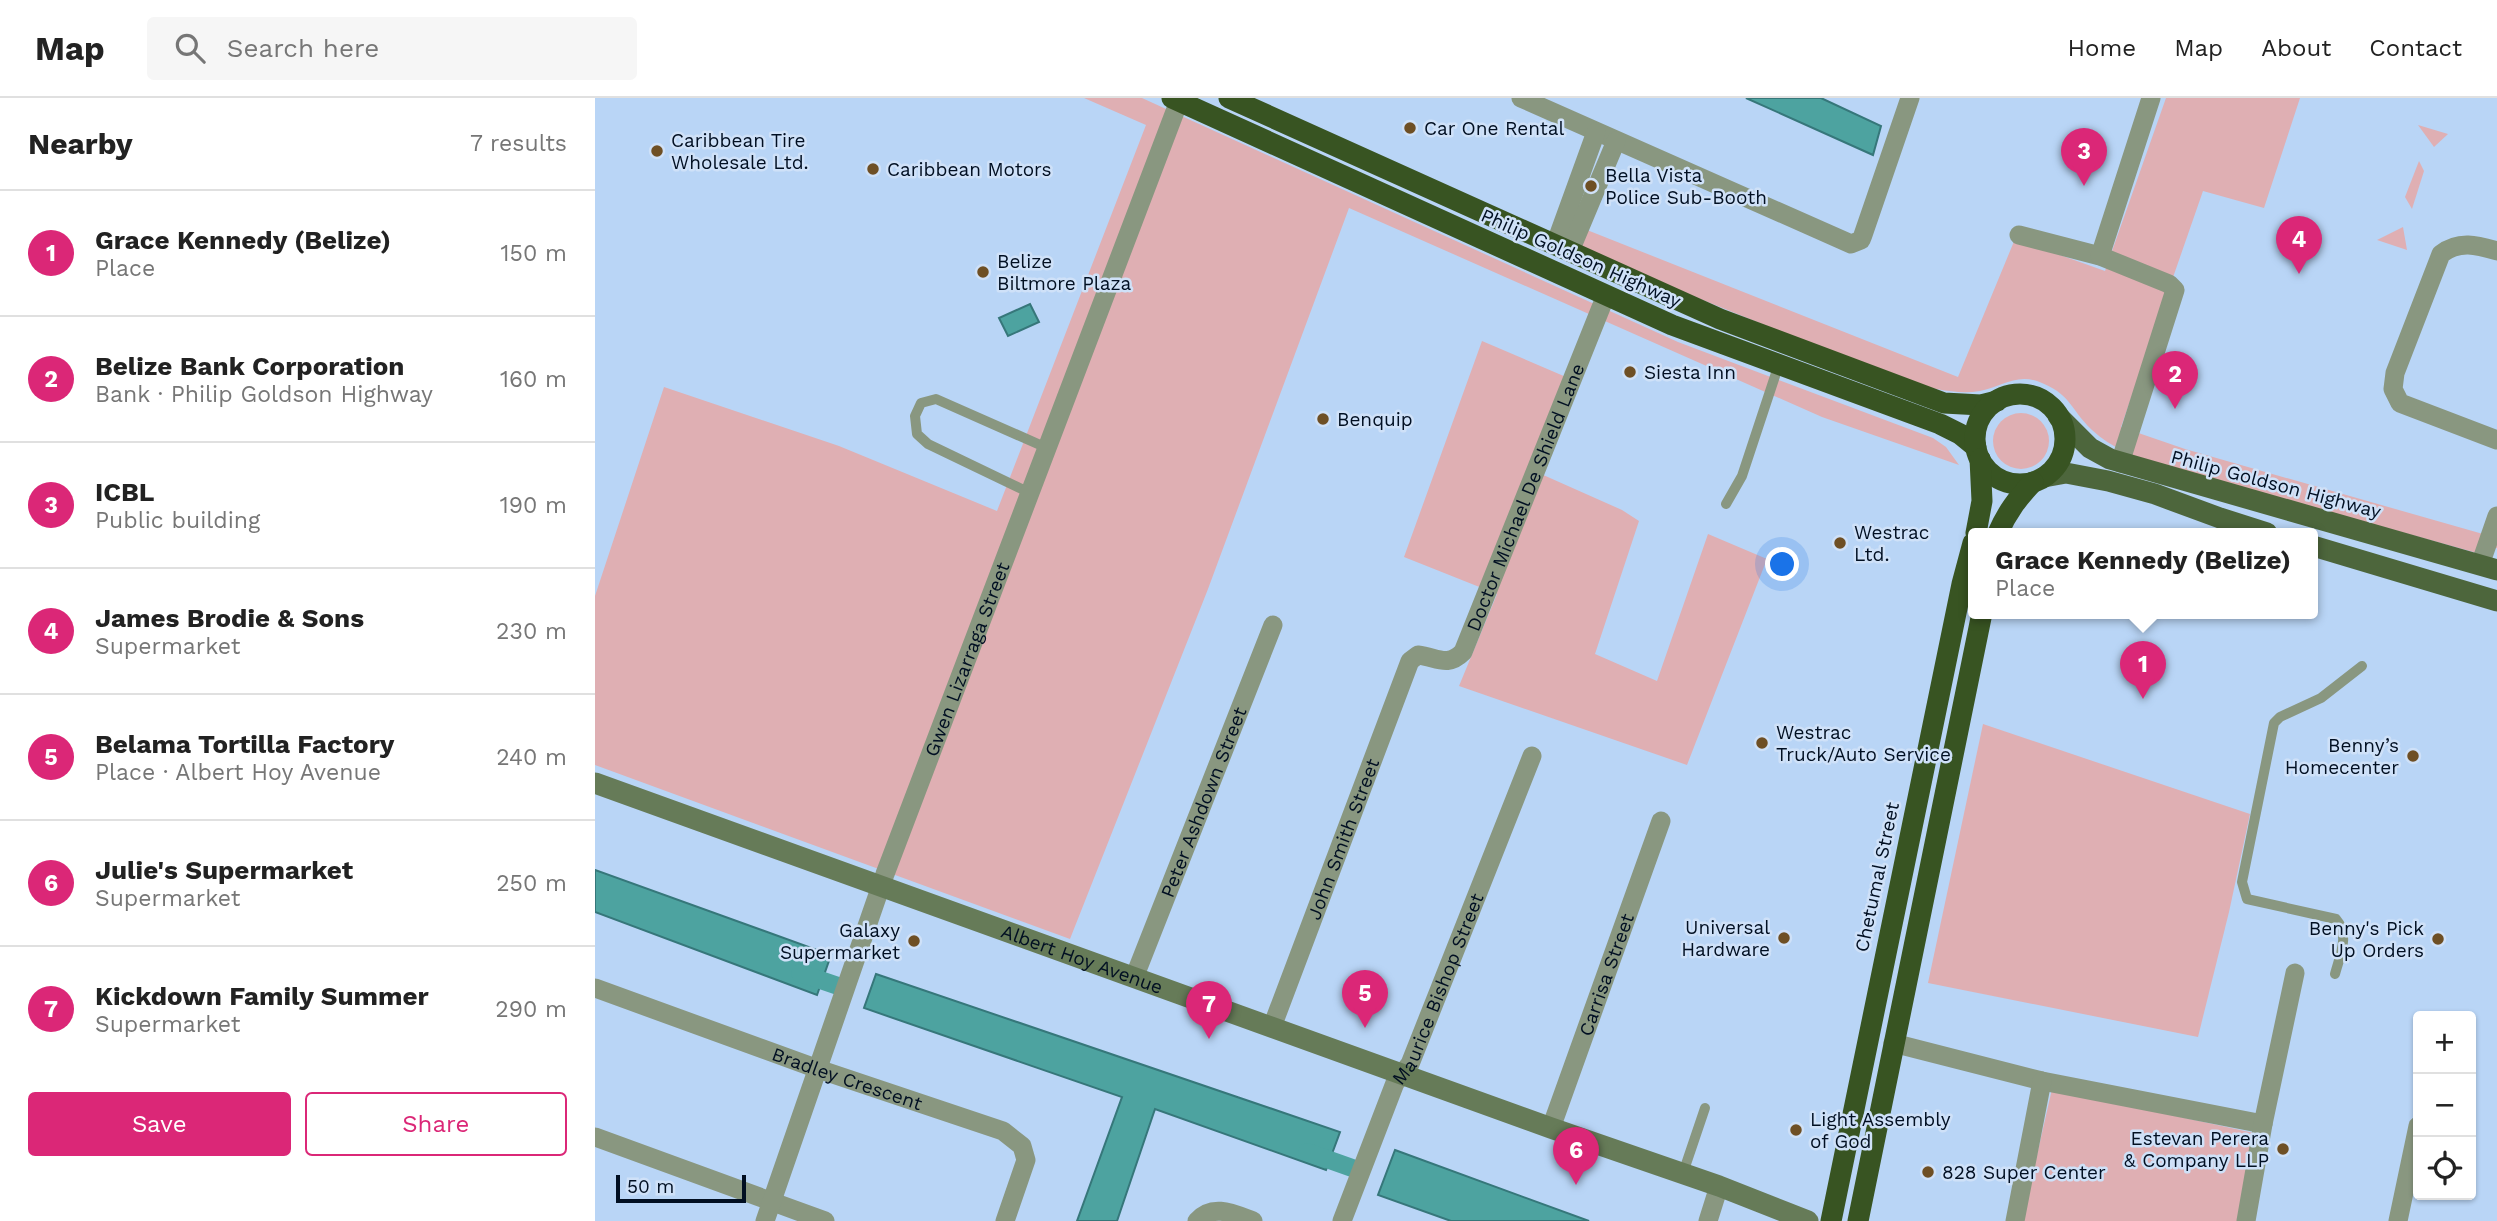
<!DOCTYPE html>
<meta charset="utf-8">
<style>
:root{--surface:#fff;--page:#f6f6f6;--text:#222;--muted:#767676;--line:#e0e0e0;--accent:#db2777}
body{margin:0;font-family:"Work Sans",sans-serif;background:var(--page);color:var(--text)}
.controls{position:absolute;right:21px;bottom:21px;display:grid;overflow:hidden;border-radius:7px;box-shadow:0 2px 5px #0004}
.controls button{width:63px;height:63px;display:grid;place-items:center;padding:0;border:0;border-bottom:2px solid var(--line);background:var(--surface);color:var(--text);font:35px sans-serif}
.scale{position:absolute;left:21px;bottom:18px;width:130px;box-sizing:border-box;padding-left:7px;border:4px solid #010f22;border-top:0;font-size:19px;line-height:24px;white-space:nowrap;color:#010f22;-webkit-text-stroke:5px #cfe1f8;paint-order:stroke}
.you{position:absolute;left:1188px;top:467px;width:24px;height:24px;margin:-18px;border:5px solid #fff;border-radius:50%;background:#1a73e8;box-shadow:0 0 0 10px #1a73e833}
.badge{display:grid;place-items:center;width:46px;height:46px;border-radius:50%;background:var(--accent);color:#fff;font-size:23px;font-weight:700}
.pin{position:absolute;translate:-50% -58px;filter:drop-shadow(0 2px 4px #0008)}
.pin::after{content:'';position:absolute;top:37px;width:24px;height:21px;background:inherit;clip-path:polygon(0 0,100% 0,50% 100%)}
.popup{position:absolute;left:1373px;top:430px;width:350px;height:91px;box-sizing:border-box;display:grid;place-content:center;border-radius:7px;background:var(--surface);filter:drop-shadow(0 2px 5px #0005);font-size:23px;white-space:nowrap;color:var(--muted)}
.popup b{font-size:26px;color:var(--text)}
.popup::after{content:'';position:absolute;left:50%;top:100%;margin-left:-14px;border:14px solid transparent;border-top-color:var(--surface)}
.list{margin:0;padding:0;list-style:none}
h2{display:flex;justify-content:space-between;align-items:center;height:91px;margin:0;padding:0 28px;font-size:30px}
h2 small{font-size:23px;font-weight:400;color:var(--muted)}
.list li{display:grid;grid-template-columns:46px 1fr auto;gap:21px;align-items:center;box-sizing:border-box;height:126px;padding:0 28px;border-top:2px solid var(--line)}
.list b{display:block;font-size:26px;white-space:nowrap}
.list p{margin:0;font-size:23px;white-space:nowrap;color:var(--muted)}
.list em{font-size:23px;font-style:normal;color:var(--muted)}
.actions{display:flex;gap:14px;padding:21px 28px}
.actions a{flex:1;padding:16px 0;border:2px solid var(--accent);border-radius:7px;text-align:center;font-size:24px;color:var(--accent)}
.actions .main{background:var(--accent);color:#fff}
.icon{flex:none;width:38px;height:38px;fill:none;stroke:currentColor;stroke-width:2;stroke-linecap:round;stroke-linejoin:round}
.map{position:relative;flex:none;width:1902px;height:1123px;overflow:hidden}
header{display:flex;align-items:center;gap:42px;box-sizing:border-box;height:98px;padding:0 35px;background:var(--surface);border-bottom:2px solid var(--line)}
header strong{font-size:33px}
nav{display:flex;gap:38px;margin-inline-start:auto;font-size:24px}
.search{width:490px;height:63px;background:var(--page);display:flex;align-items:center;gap:18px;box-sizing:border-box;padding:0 24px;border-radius:7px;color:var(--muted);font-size:26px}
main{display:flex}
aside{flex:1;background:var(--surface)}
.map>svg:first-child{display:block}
.green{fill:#dfafb3}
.water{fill:#4da3a0;stroke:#36777a;stroke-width:2}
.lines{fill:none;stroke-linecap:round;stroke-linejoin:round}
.canal{stroke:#4da3a0;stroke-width:18}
.lane{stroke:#899780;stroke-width:10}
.street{stroke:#899780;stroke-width:19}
.secondary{stroke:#667b58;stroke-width:21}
.primary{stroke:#4d663c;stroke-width:21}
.highway{stroke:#385422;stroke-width:21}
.poi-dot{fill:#6e4f24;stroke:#cfe1f8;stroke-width:2.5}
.labels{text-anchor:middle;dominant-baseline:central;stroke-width:5;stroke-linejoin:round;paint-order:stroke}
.poi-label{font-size:19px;fill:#010f22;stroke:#cfe1f8;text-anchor:start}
.street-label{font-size:19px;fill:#010f22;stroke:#cfe1f8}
</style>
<header>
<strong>Map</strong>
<div class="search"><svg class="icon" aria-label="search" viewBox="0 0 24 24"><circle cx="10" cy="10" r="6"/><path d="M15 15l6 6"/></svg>Search here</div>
<nav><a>Home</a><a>Map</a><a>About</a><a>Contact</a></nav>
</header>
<main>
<aside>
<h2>Nearby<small>7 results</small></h2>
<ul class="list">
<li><span class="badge">1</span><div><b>Grace Kennedy (Belize)</b><p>Place</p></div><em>150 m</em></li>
<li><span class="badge">2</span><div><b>Belize Bank Corporation</b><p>Bank · Philip Goldson Highway</p></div><em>160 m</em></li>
<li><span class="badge">3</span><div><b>ICBL</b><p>Public building</p></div><em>190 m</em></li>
<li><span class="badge">4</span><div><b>James Brodie &amp; Sons</b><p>Supermarket</p></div><em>230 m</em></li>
<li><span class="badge">5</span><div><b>Belama Tortilla Factory</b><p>Place · Albert Hoy Avenue</p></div><em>240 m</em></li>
<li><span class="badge">6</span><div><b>Julie's Supermarket</b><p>Supermarket</p></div><em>250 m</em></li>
<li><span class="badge">7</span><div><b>Kickdown Family Summer</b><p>Supermarket</p></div><em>290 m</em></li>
</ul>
<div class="actions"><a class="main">Save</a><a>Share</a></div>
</aside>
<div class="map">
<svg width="1902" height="1123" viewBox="0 0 1902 1123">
<rect width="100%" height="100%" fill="#b9d5f6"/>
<g class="green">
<path d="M489 0H547L1083 244 1338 340 1351 349 1364 367 1227 319 754 110 613 491 475 841 0 667V498L69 289 244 348 402 413 551 27Z"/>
<path d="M1571 0H1705L1669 110 1608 93 1526 329 1590 351 1902 440V450H1891L1882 455 1563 367C1539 358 1516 350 1497 332 1474 310 1477 296 1442 283 1420 276 1406 289 1385 293 1362 297 1338 290 1316 286L984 152 992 132 1363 279 1420 141 1510 173Z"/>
<path d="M1823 27 1853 36 1839 49Z"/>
<path d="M1824 63 1829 73 1817 111 1810 99Z"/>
<path d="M1808 129 1812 152 1782 142Z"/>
<path d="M887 243 978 282 946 376 1027 412 1044 423 1000 556 1062 583 1113 436 1172 461 1092 667 864 588 902 496 809 459Z"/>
<circle cx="1426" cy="343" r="28"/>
<path d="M1388 626 1655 716 1634 814 1603 939 1333 885Z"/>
<path d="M1457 991 1659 1035 1642 1123H1427Z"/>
</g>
<g class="water">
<path d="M1151 0H1226L1286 28 1278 57Z"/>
<path d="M435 206 444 224 413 238 404 220Z"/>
<path d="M0 772 236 857 222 897 0 814Z"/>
<path d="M281 876 745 1034 731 1072 560 1011 522 1123H482L527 999 269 910Z"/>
<path d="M800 1052 994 1123H856L783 1097Z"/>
</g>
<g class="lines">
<g class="canal">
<path d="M205 875 243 888"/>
<path d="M712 1054 760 1071"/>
</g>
<g class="lane">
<path d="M435 395 333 346 322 336 320 318 326 305 341 301 452 350"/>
<path d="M1131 406 1147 378 1184 266"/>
<path d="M1740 876C1745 857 1755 837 1741 821L1652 801 1647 784 1679 625 1685 619 1726 600 1767 568"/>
<path d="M1088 1075 1110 1010"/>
</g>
<g class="street">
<path d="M926 0 1256 146 1266 142 1268 137 1315 0"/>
<path d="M1424 137 1505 158 1574 186 1580 192 1525 365"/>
<path d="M960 147 1001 34"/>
<path d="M975 153 1021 43"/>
<path d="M1902 153C1882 147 1864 142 1846 156L1800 275 1798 291 1805 305 1902 342"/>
<path d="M1505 158 1556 0"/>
<path d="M1885 467 1902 418"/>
<path id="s1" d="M539 880 678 527"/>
<path id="s2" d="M0 890 223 971 408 1033 427 1048 431 1062 410 1123"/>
<path id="s3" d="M677 929 815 563 823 557C842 559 852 570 868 554L1011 197"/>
<path d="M1298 945 1447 983 1668 1026"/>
<path id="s4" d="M956 1030 1066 723"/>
<path d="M0 1039 230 1123"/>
<path id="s5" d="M170 1123 290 776 584 3"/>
<path d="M602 1123C618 1105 639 1116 658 1123"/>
<path id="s6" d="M747 1123 800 985 815 966 937 658"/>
<path d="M1113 1123 1124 1088"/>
<path d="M1420 1123 1447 983"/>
<path d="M1651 1123 1668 1026 1700 875"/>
<path d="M1803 1123 1823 1028"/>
</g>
<path class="secondary" id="s7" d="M0 685 956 1030 1124 1088 1213 1123"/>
<g class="primary">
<path d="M1463 318 1495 350 1515 361 1902 472"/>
<path d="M1449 379 1471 375 1513 383 1560 396 1625 420 1672 435"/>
<path d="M1718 448 1902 503"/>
</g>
<g class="highway">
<path d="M577 0 1077 227 1345 326 1365 336 1381 349"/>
<path d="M634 0 1125 221 1349 305 1386 307 1402 303"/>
<circle cx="1425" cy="341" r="45"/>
<path d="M1381 435 1387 403 1385 361"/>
<path d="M1403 435C1412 414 1423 400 1438 384"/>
<path d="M1236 1123 1367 486 1378 445"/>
<path d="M1263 1123 1387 515"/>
</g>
</g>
<g class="poi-dot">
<circle cx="815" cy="30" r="7"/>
<circle cx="62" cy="53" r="7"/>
<circle cx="278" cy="71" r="7"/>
<circle cx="996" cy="88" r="7"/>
<circle cx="388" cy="174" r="7"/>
<circle cx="1035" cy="274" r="7"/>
<circle cx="728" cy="321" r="7"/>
<circle cx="1245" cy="445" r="7"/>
<circle cx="1167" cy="645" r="7"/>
<circle cx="1818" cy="658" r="7"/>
<circle cx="1189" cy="840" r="7"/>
<circle cx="1843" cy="841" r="7"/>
<circle cx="319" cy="843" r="7"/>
<circle cx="1201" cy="1032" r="7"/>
<circle cx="1688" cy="1051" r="7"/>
<circle cx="1333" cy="1074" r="7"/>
</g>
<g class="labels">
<g class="poi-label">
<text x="829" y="30">Car One Rental</text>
<text x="76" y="42">Caribbean Tire<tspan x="76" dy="22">Wholesale Ltd.</tspan></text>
<text x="292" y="71">Caribbean Motors</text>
<text x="1010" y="77">Bella Vista<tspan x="1010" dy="22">Police Sub-Booth</tspan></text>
<text x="402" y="163">Belize<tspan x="402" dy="22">Biltmore Plaza</tspan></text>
<text x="1049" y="274">Siesta Inn</text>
<text x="742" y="321">Benquip</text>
<text x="1259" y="434">Westrac<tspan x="1259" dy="22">Ltd.</tspan></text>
<text x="1181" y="634">Westrac<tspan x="1181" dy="22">Truck/Auto Service</tspan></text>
<text x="1804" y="647" text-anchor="end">Benny’s<tspan x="1804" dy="22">Homecenter</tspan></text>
<text x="1175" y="829" text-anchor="end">Universal<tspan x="1175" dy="22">Hardware</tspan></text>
<text x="1829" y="830" text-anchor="end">Benny's Pick<tspan x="1829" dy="22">Up Orders</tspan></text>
<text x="305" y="832" text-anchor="end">Galaxy<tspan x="305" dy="22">Supermarket</tspan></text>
<text x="1215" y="1021">Light Assembly<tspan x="1215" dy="22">of God</tspan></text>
<text x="1674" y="1040" text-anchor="end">Estevan Perera<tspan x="1674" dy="22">&amp; Company LLP</tspan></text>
<text x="1347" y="1074">828 Super Center</text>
</g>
<g class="street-label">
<text transform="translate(986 160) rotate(24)">Philip Goldson Highway</text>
<text transform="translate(1681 386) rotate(15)">Philip Goldson Highway</text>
<text stroke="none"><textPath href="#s3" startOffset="616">Doctor Michael De Shield Lane</textPath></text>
<text stroke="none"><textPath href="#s5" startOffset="597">Gwen Lizarraga Street</textPath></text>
<text stroke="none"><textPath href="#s1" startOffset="189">Peter Ashdown Street</textPath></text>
<text stroke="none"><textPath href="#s3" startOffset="201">John Smith Street</textPath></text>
<text transform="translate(1282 779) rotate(-78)">Chetumal Street</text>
<text stroke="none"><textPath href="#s7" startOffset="518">Albert Hoy Avenue</textPath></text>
<text stroke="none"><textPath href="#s4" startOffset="163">Carrisa Street</textPath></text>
<text stroke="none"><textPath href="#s6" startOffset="252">Maurice Bishop Street</textPath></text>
<text stroke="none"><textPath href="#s2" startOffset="268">Bradley Crescent</textPath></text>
</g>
</g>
</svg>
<div class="controls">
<button>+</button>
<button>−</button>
<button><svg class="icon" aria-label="locate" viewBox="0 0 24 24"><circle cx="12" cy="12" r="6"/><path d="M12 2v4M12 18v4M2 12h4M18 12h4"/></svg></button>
</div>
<div class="scale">50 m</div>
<div class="you"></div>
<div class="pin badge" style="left:1548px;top:601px">1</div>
<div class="popup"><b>Grace Kennedy (Belize)</b>Place</div>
<div class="pin badge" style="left:1580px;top:311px">2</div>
<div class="pin badge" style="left:1489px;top:88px">3</div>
<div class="pin badge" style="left:1704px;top:176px">4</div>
<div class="pin badge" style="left:770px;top:930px">5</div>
<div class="pin badge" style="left:981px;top:1087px">6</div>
<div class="pin badge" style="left:614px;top:941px">7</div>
</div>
</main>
